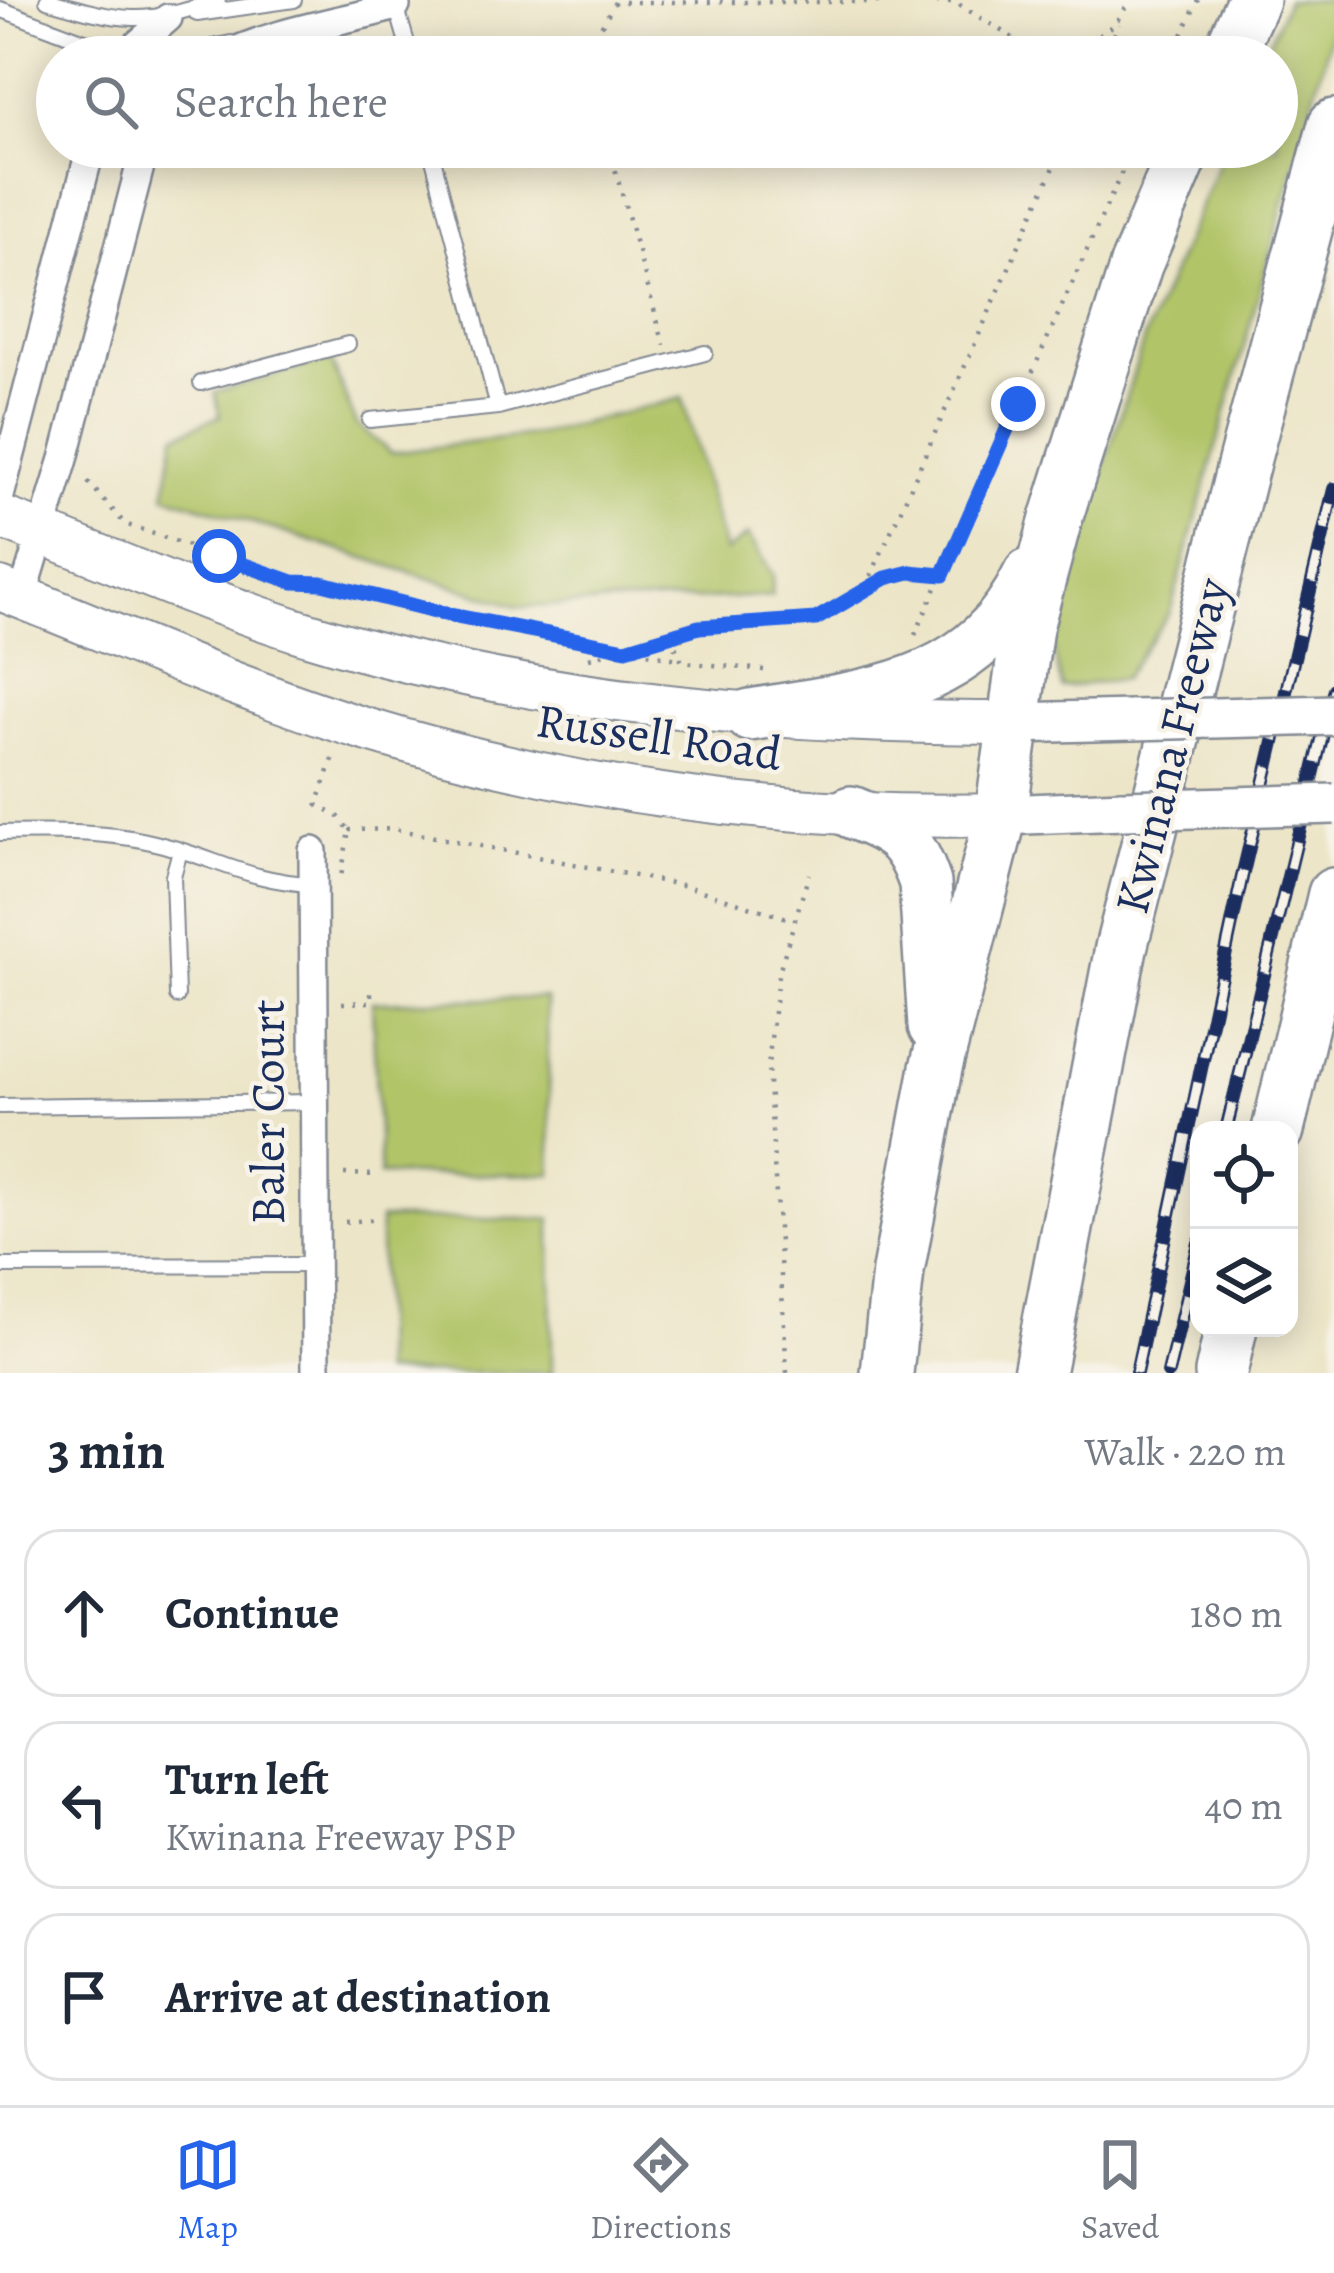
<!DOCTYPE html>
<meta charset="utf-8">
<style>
:root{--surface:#fff;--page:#f6f6f7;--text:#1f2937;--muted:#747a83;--line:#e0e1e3;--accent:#2563eb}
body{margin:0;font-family:Alegreya,serif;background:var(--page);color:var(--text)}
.controls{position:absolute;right:36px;bottom:36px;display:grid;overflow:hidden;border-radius:24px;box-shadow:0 6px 30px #0003}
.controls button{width:108px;height:108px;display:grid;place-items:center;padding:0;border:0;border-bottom:3px solid var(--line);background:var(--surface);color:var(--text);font:60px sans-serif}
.stop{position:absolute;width:36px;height:36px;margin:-27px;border:9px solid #2563eb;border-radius:50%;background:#fff}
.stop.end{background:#2563eb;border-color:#fff;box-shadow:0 3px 12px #0008}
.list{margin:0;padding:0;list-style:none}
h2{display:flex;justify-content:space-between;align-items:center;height:156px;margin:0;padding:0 48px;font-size:51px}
h2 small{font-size:39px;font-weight:400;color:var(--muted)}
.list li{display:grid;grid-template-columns:78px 1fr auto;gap:36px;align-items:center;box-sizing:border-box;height:168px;margin:0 24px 24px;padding:0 24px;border:3px solid var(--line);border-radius:36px}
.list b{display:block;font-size:45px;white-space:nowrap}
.list p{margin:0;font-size:39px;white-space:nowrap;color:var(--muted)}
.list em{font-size:39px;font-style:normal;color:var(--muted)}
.icon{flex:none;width:66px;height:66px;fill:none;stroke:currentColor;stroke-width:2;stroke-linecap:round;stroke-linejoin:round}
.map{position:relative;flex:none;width:1334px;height:1373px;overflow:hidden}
.search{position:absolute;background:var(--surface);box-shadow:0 6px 30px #0003;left:36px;right:36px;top:36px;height:132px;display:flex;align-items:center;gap:30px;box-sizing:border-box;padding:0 42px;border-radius:66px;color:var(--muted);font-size:45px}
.sheet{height:732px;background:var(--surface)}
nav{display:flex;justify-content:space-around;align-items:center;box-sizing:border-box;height:168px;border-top:3px solid var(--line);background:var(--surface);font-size:33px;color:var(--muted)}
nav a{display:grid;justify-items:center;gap:6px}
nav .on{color:var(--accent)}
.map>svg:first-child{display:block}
.green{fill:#b1c468;stroke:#667a63;stroke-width:3}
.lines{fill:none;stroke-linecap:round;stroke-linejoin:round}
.service-casing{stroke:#848a93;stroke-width:18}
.minor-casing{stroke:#848a93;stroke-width:32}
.secondary-casing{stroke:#848a93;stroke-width:44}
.primary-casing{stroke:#848a93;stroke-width:46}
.motorway-casing{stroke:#848a93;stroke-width:56}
.path{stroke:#848a93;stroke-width:4.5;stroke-dasharray:3 9;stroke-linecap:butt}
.service{stroke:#fff;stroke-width:14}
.minor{stroke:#fff;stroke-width:27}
.secondary{stroke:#fff;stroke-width:39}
.primary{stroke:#fff;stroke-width:42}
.motorway{stroke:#fff;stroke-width:51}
.rail-casing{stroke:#1b2f5e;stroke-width:14}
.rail{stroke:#f7f3e8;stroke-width:9;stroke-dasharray:27;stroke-linecap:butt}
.secondary-bridge-casing{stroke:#848a93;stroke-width:44;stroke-linecap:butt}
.secondary-bridge{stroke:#fff;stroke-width:39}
.route{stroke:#2563eb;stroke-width:15}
.labels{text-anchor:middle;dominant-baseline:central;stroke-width:9;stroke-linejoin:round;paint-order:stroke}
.street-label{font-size:48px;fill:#1b2f5e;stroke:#f7f3e8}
</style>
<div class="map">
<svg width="1334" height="1373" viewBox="0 0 1334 1373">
<rect width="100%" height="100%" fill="#f7f3e8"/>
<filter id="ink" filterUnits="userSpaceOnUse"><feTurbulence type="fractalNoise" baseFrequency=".00833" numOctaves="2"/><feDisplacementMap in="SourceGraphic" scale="24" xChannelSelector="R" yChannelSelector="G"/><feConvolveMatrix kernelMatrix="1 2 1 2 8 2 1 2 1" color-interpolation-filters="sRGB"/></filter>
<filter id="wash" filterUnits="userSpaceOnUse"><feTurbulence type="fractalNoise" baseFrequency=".004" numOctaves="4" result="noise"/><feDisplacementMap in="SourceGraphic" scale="48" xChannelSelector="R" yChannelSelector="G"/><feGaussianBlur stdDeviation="2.7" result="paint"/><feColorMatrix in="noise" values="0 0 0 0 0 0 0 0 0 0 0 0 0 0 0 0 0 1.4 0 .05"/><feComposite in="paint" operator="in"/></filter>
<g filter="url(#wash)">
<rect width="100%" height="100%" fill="#ece5c8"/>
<g class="green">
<path d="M1287 0H1334V24L1170 612 1123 679 1062 688 1051 638 1144 339 1225 147H1277V57H1263Z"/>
<path d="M331 360 356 424 391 453 540 434 682 398 725 552 748 535 773 575 772 596 520 607 165 495 175 435 220 416 215 392Z"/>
<path d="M546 998 552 1174 380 1175 372 1002Z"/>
<path d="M380 1219H551L552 1373H382Z"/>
</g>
</g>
<g filter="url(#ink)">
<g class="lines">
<g class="service-casing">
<g id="service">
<path d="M47 0C122 22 144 26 218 0"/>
<path d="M396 5 411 57"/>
<path d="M0 9 124 56 166 57 231 43"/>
<path d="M197 14 294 0"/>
<path d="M289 41 332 43 385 57"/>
<path d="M430 147 498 407"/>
<path d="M201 383 348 344"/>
<path d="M370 420 498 407 705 353"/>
<path d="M0 833C50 832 111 831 159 844 215 858 251 882 312 884"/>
<path d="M177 996 173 876 180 851"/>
<path d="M0 1106 314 1102"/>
<path d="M0 1266 314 1265"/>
</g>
</g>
<g class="minor-casing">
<g id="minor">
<path d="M123 57 168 18"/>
<path d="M222 57C275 31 339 22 396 6"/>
<path d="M0 496 91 147"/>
<path d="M22 597 64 459 145 147"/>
<path d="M313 851 316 1373"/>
</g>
</g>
<g class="secondary-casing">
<g id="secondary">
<path d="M1014 723 1132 720"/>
<path d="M1001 815 1123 810"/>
</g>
</g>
<g class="primary-casing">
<g id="primary">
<path d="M0 517C102 555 201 600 305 633 536 704 774 723 1014 723"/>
<path d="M0 589C121 636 240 691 365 729 569 791 787 821 1001 815"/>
</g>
</g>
<g class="motorway-casing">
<g id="motorway">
<path d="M1227 57 1253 0"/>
<path d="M750 715C863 695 973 692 1029 575"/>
<path d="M851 812C895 830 909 836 925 883L934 1026"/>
<path d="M1278 1130 1334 894"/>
<path d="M887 1373 898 1271 936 1068 1001 815 1027 627 1056 519 1136 265 1186 147"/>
<path d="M1039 1373 1121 948 1245 458 1334 125"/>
<path d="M1221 1373 1231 1328"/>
</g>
</g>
<g class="path">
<path d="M584 57 615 2H955L1029 48 1058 50 1091 42 1114 25 1131 0"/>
<path d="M1104 57 1119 24"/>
<path d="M1172 57 1198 0"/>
<path d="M609 147 664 345"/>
<path d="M88 482 125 524 293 582 322 583 451 615 626 649 685 632"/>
<path d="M866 587 1063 147"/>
<path d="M915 635 1133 147"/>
<path d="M589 658 626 649 678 659"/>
<path d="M764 670 682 662 675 646 691 629C731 620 774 630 813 619 867 604 870 564 943 575"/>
<path d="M333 759 317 805 339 817 349 830 341 877"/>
<path d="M349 830 394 829 686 886 793 920"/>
<path d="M342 1003 372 1002 370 986"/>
<path d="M344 1174 380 1175"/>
<path d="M345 1222 380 1219"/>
<path d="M787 1373 768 1066 778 975 809 874"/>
</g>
<use href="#service" class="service"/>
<use href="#minor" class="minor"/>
<use href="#secondary" class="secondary"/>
<use href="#primary" class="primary"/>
<use href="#motorway" class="motorway"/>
<g class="rail-casing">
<g id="rail">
<path d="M1226 1130 1334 689"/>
<path d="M1136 1373 1242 877 1334 489"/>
<path d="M1168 1373 1199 1243"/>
</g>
</g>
<use href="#rail" class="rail"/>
<g class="secondary-bridge-casing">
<g id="secondary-bridge">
<path d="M1132 720 1334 715"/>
<path d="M1123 810 1334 804"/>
</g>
</g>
<use href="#secondary-bridge" class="secondary-bridge"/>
</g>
</g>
<g class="lines" filter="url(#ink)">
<path class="route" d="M219 556 293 582 322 583 451 615 626 649 699 627 816 619 886 578 910 572 943 575 1018 404"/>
</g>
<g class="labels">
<g class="street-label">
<text transform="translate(659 737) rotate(8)">Russell Road</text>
<text transform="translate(1172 746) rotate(-76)">Kwinana Freeway</text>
<text transform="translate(268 1112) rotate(-90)">Baler Court</text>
</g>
</g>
</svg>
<div class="controls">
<button><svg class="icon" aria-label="locate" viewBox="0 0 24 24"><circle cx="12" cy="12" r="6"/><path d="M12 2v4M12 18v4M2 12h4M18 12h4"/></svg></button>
<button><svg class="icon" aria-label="layers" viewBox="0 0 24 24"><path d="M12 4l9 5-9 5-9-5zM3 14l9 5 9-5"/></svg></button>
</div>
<div class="stop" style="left:219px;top:556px"></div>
<div class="stop end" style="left:1018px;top:404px"></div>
<div class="search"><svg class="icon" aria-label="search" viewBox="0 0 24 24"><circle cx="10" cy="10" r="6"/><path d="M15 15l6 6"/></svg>Search here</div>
</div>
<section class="sheet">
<h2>3 min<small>Walk · 220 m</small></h2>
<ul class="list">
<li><svg class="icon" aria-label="ahead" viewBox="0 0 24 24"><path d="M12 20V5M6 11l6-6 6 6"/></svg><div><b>Continue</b></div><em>180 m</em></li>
<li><svg class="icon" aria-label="left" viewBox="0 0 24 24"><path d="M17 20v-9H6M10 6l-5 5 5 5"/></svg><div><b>Turn left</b><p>Kwinana Freeway PSP</p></div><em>40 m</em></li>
<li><svg class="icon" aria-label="arrive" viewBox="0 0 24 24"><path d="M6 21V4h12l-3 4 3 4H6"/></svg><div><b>Arrive at destination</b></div></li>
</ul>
</section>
<nav>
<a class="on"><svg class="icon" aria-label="map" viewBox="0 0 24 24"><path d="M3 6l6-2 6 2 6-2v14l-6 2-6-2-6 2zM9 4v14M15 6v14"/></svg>Map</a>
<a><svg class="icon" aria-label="directions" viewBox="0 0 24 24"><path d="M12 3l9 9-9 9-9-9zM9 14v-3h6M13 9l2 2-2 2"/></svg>Directions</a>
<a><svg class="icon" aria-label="saved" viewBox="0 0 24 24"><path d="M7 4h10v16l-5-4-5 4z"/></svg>Saved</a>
</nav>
